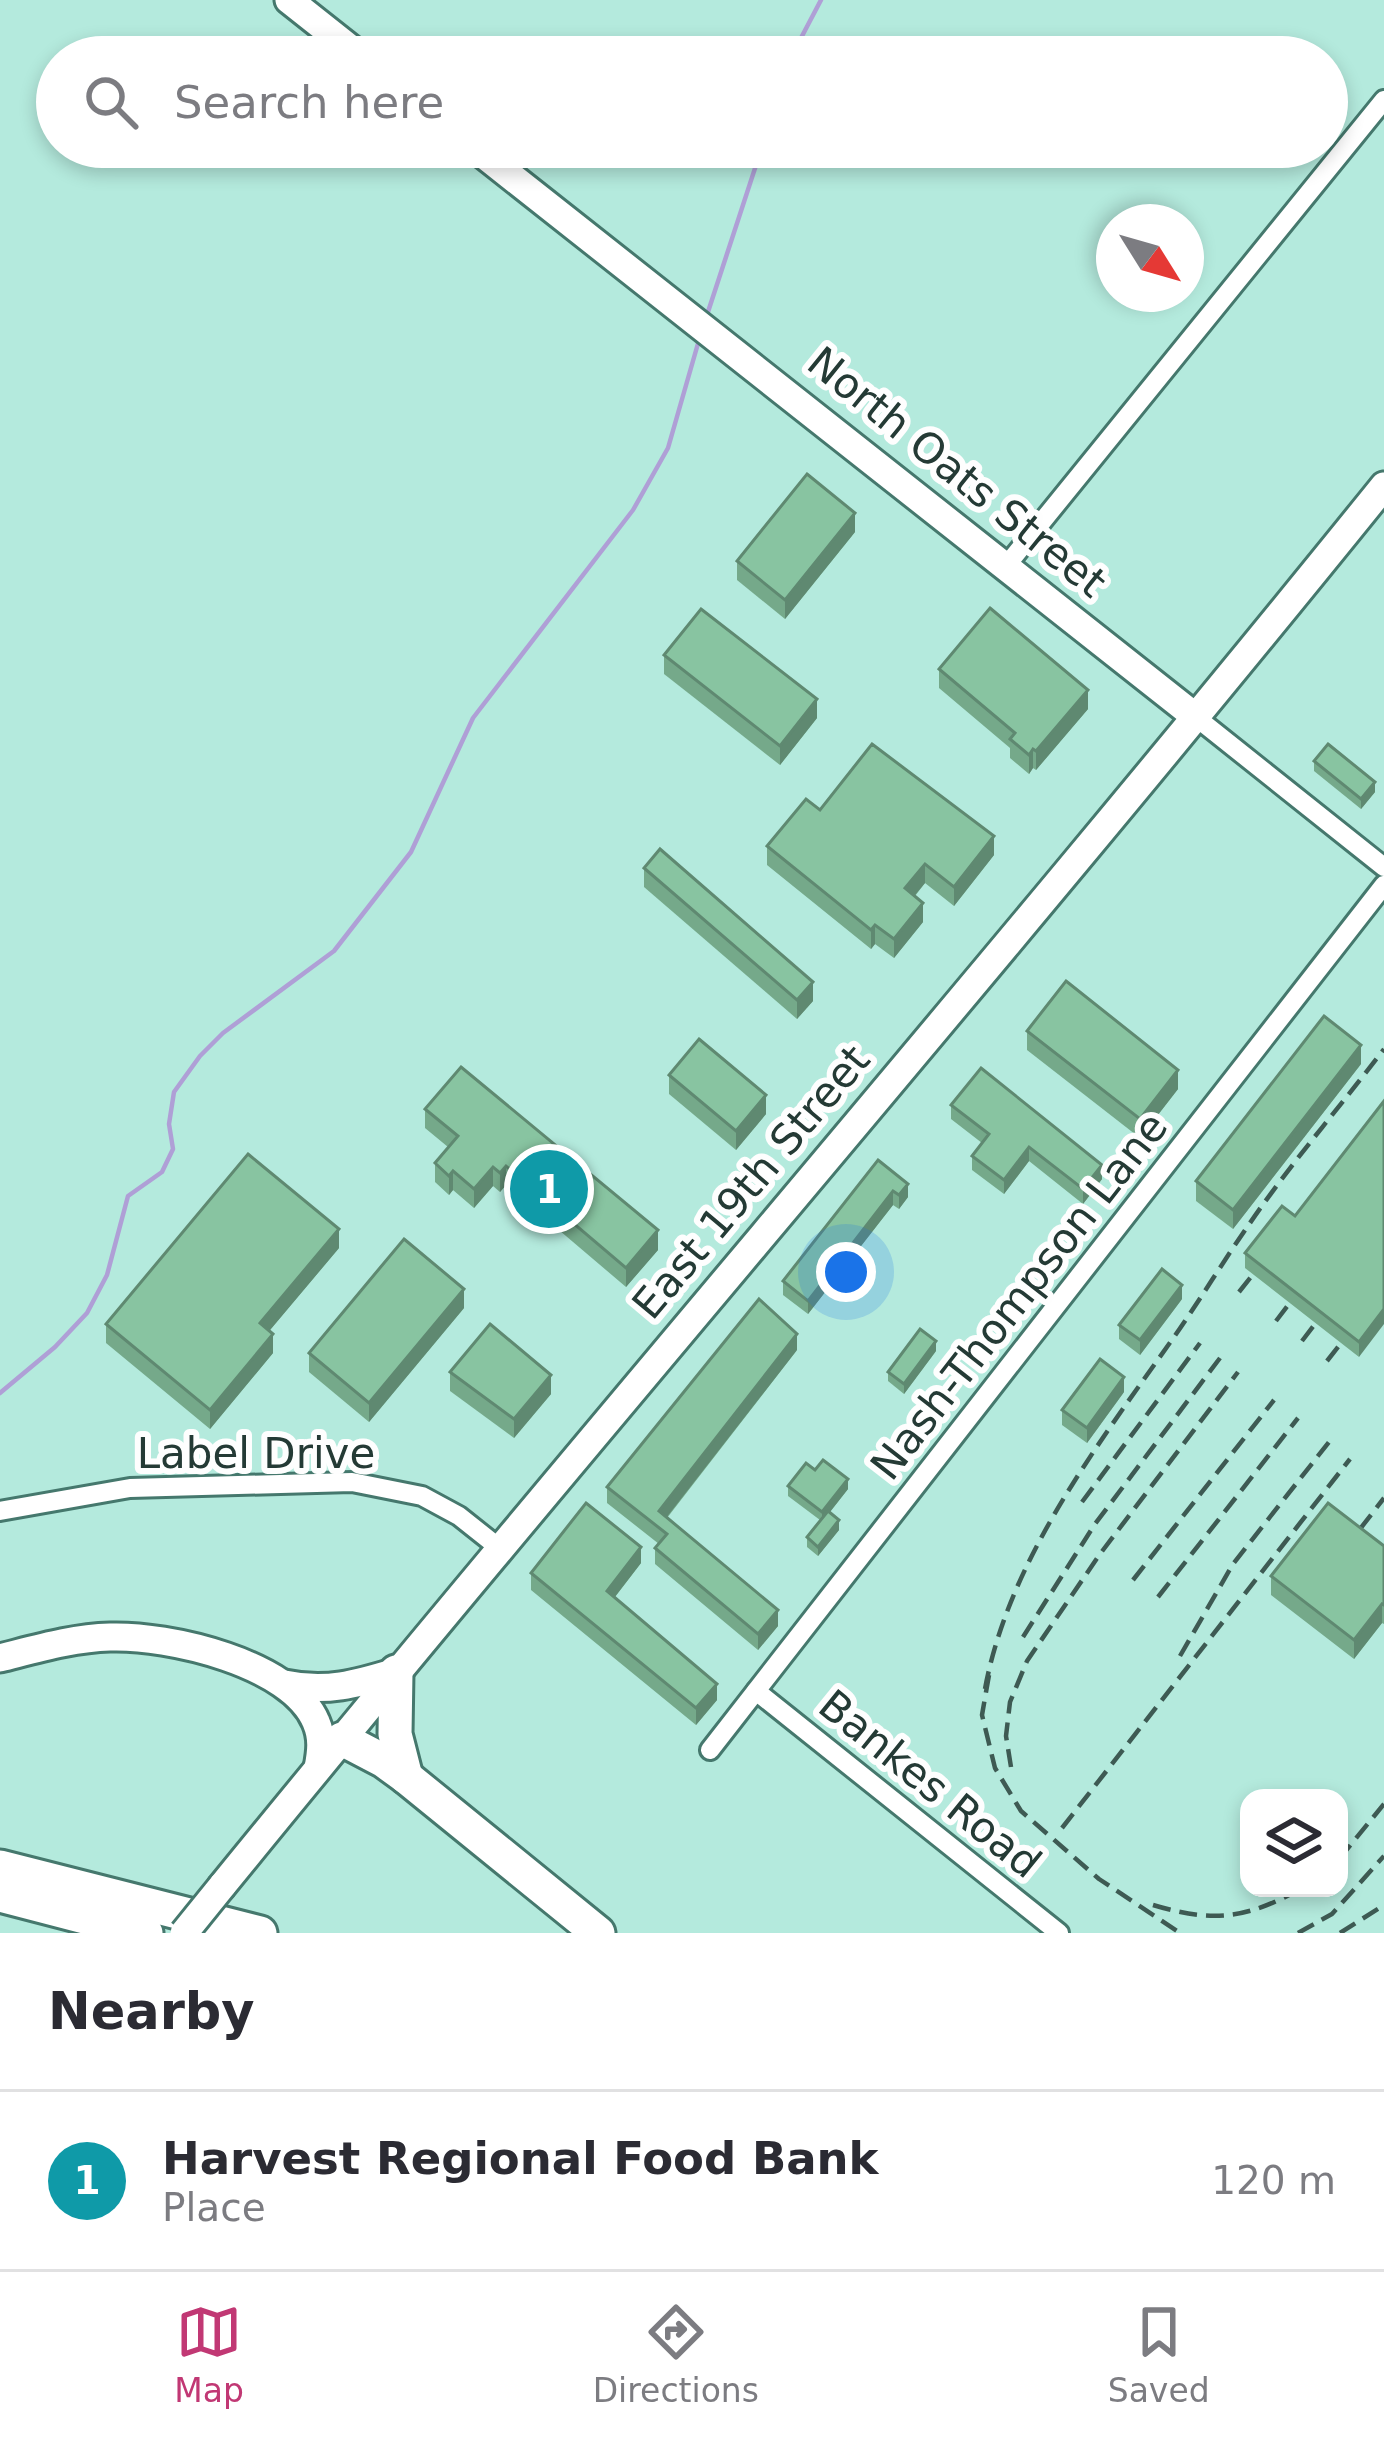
<!DOCTYPE html>
<style>
:root{--surface:#fff;--page:#f2f2f3;--text:#2b2b33;--muted:#7c7c81;--line:#e1e1e2;--accent:#c13874}
body{margin:0;font-family:"DejaVu Sans",sans-serif;background:var(--page);color:var(--text)}
.controls{position:absolute;right:36px;bottom:36px;display:grid;overflow:hidden;border-radius:24px;box-shadow:0 6px 18px #0003}
.controls button{width:108px;height:108px;display:grid;place-items:center;padding:0;border:0;border-bottom:3px solid var(--line);background:var(--surface);color:var(--text);font:60px sans-serif}
.compass{position:absolute;left:1096px;top:204px;width:108px;height:108px;border-radius:50%;background:var(--surface);box-shadow:0 6px 18px #0003;rotate:127deg}
.you{position:absolute;left:846px;top:1272px;width:42px;height:42px;margin:-30px;border:9px solid #fff;border-radius:50%;background:#1a73e8;box-shadow:0 0 0 18px #1a73e833}
.badge{display:grid;place-items:center;width:78px;height:78px;border-radius:50%;background:var(--accent);color:#fff;font-size:39px;font-weight:700}
.pin{position:absolute;translate:-50% -50%;border:6px solid #fff;box-shadow:0 3px 12px #0006}
.list{margin:0;padding:0;list-style:none}
h2{display:flex;justify-content:space-between;align-items:center;height:156px;margin:0;padding:0 48px;font-size:51px}
h2 small{font-size:39px;font-weight:400;color:var(--muted)}
.list li{display:grid;grid-template-columns:78px 1fr auto;gap:36px;align-items:center;box-sizing:border-box;height:180px;padding:0 48px;border-top:3px solid var(--line)}
.list b{display:block;font-size:45px;white-space:nowrap}
.list p{margin:0;font-size:39px;white-space:nowrap;color:var(--muted)}
.list em{font-size:39px;font-style:normal;color:var(--muted)}
.icon{flex:none;width:66px;height:66px;fill:none;stroke:currentColor;stroke-width:2;stroke-linecap:round;stroke-linejoin:round}
.map{position:relative;flex:none;width:1384px;height:1933px;overflow:hidden}
.search{position:absolute;background:var(--surface);box-shadow:0 6px 18px #0003;left:36px;right:36px;top:36px;height:132px;display:flex;align-items:center;gap:30px;box-sizing:border-box;padding:0 42px;border-radius:66px;color:var(--muted);font-size:45px}
.sheet{height:336px;background:var(--surface)}
nav{display:flex;justify-content:space-around;align-items:center;box-sizing:border-box;height:168px;border-top:3px solid var(--line);background:var(--surface);font-size:33px;color:var(--muted)}
nav a{display:grid;justify-items:center;gap:6px}
nav .on{color:var(--accent)}
.map>svg:first-child{display:block}
.lines{fill:none;stroke-linecap:round;stroke-linejoin:round}
.stream{stroke:#af9fd6;stroke-width:4.5}
.street-casing{stroke:#45786d;stroke-width:24}
.secondary-casing{stroke:#45786d;stroke-width:33}
.highway-casing{stroke:#45786d;stroke-width:39}
.street{stroke:#fff;stroke-width:18}
.secondary{stroke:#fff;stroke-width:27}
.highway{stroke:#fff;stroke-width:33}
.rail{stroke:#3e5a53;stroke-width:4.5;stroke-dasharray:18 9;stroke-linecap:butt}
.secondary-bridge-casing{stroke:#45786d;stroke-width:33;stroke-linecap:butt}
.secondary-bridge{stroke:#fff;stroke-width:27}
.wall{fill:#75a98a}
.shaded-wall{fill:#5f8971}
.building{fill:#88c4a1;stroke:#5f8971;stroke-width:3}
.labels{text-anchor:middle;dominant-baseline:central;stroke-width:12;stroke-linejoin:round;paint-order:stroke}
.street-label{font-size:42px;fill:#243a35;stroke:#fefefe}
</style>
<div class="map">
<svg width="1384" height="1933" viewBox="0 0 1384 1933">
<rect width="100%" height="100%" fill="#b4eadd"/>
<g class="lines">
<g class="stream">
<path d="M791 57 821 0"/>
<path d="M706 318 762 147"/>
<path d="M0 1393 55 1347 87 1313 107 1275 128 1196 162 1172 173 1149 169 1124 174 1092 200 1056 223 1033 334 951 411 852 473 718 633 510 668 448 699 340"/>
</g>
<g class="street-casing">
<g id="street">
<path d="M1006 566 1384 100"/>
<path d="M1197 718 1384 867"/>
<path d="M0 1511 130 1488 352 1482 422 1496 459 1516 498 1547"/>
<path d="M756 1691 1059 1933"/>
<path d="M710 1750 1384 885"/>
</g>
</g>
<g class="secondary-casing">
<g id="secondary">
<path d="M289 0 361 57"/>
<path d="M474 147 1197 718"/>
<path d="M0 1658C36 1649 73 1638 110 1637 168 1635 292 1663 316 1722 323 1738 321 1752 318 1768"/>
<path d="M284 1684C326 1693 357 1684 396 1672"/>
<path d="M222 1886C605 1416 1003 958 1384 486"/>
</g>
</g>
<g class="highway-casing">
<g id="highway">
<path d="M396 1672 395 1734 406 1777"/>
<path d="M342 1739 384 1761 406 1777 598 1933"/>
<path d="M0 1867 260 1933"/>
<path d="M0 1895 146 1933"/>
</g>
</g>
<use href="#street" class="street"/>
<use href="#secondary" class="secondary"/>
<use href="#highway" class="highway"/>
<g class="rail">
<path d="M1239 1292 1274 1248"/>
<path d="M1276 1321 1309 1278"/>
<path d="M1302 1341 1335 1298"/>
<path d="M1327 1361 1384 1288"/>
<path d="M1082 1502 1200 1343"/>
<path d="M1360 1529 1384 1498"/>
<path d="M1133 1580 1274 1400"/>
<path d="M1158 1597 1298 1418"/>
<path d="M1023 1637 1095 1524 1220 1358"/>
<path d="M1180 1656 1233 1564 1329 1442"/>
<path d="M989 1675 982 1715 995 1768 1021 1811 1099 1879 1180 1933"/>
<path d="M985 1689C1009 1559 1099 1443 1174 1337 1200 1300 1224 1260 1250 1223 1291 1163 1340 1107 1384 1049"/>
<path d="M1011 1767 1006 1736 1010 1702 1027 1661 1100 1554 1238 1372"/>
<path d="M1062 1828 1350 1459"/>
<path d="M1339 1859 1384 1804"/>
<path d="M1153 1905C1213 1923 1247 1919 1302 1888"/>
<path d="M1298 1933 1332 1914 1384 1856"/>
<path d="M1340 1933 1384 1905"/>
</g>
<g class="secondary-bridge-casing">
<path id="secondary-bridge" d="M184 1933 222 1886"/>
</g>
<use href="#secondary-bridge" class="secondary-bridge"/>
</g>
<g class="wall">
<path d="M855 532 785 619 737 580V561Z"/>
<path d="M664 655 817 718 780 765 664 674Z"/>
<path d="M939 669 1088 709 1036 770 1033 768 1029 774 1010 758V748L939 688Z"/>
<path d="M1314 761 1375 792 1361 809 1314 771Z"/>
<path d="M820 810 994 855 954 906 925 883 915 896 923 922 894 958 875 944 871 949 767 865V846Z"/>
<path d="M644 868 813 1001 797 1019 644 887Z"/>
<path d="M1027 1031 1178 1089 1140 1138 1027 1050Z"/>
<path d="M1361 1064 1233 1229 1196 1201V1181Z"/>
<path d="M669 1075 766 1114 736 1150 669 1094Z"/>
<path d="M1384 1101 1359 1357 1245 1268V1253L1295 1216Z"/>
<path d="M951 1105 1102 1179 1083 1204 1029 1161 1004 1194 972 1170V1156L982 1143 951 1119Z"/>
<path d="M425 1109 658 1250 626 1287 506 1185 500 1192 493 1186 474 1208 453 1190 449 1195 435 1182V1163L448 1147 425 1128Z"/>
<path d="M878 1160 908 1197 899 1209 893 1205 808 1314 783 1295V1281Z"/>
<path d="M339 1248 269 1331 273 1353 210 1429 106 1343V1324Z"/>
<path d="M1182 1299 1140 1355 1119 1339V1325Z"/>
<path d="M464 1308 369 1422 309 1372V1353Z"/>
<path d="M797 1350 667 1518 778 1626 758 1650 655 1564V1548L659 1544 607 1503V1487Z"/>
<path d="M936 1351 904 1394 888 1381V1372Z"/>
<path d="M450 1372 551 1394 514 1438 450 1391Z"/>
<path d="M1124 1392 1087 1443 1062 1425V1410Z"/>
<path d="M815 1470 848 1489 830 1512 839 1530 818 1556 807 1547V1537L820 1520 788 1496V1486Z"/>
<path d="M1384 1546V1624L1382 1623 1354 1659 1271 1595V1576Z"/>
<path d="M641 1563 615 1597 717 1700 696 1725 531 1590V1573Z"/>
</g>
<g class="shaded-wall">
<path d="M855 513V532L785 619V600Z"/>
<path d="M1088 690V709L1036 770V751Z"/>
<path d="M817 699V718L780 765V746Z"/>
<path d="M1033 749V768L1029 774V755Z"/>
<path d="M1375 782V792L1361 809V799Z"/>
<path d="M994 836V855L954 906V887Z"/>
<path d="M925 864V883L905 907V888Z"/>
<path d="M923 903V922L894 958V939Z"/>
<path d="M875 925V944L871 949V930Z"/>
<path d="M813 982V1001L797 1019V1000Z"/>
<path d="M1361 1045V1064L1233 1229V1210Z"/>
<path d="M1178 1070V1089L1140 1138V1119Z"/>
<path d="M766 1095V1114L736 1150V1131Z"/>
<path d="M1029 1147V1161L1004 1194V1180Z"/>
<path d="M1102 1165V1179L1083 1204V1189Z"/>
<path d="M506 1166V1185L500 1192V1173Z"/>
<path d="M493 1167V1186L474 1208V1189Z"/>
<path d="M453 1171V1190L449 1195V1176Z"/>
<path d="M908 1184V1197L899 1209V1195Z"/>
<path d="M893 1191V1205L808 1314V1301Z"/>
<path d="M339 1229V1248L260 1342V1323Z"/>
<path d="M658 1230V1250L626 1287V1268Z"/>
<path d="M1182 1285V1299L1140 1355V1340Z"/>
<path d="M464 1289V1308L369 1422V1403Z"/>
<path d="M1384 1309V1324L1359 1357V1342Z"/>
<path d="M273 1334V1353L210 1429V1410Z"/>
<path d="M797 1334V1350L659 1527V1511Z"/>
<path d="M936 1341V1351L904 1394V1384Z"/>
<path d="M551 1375V1394L514 1438V1419Z"/>
<path d="M1124 1377V1392L1087 1443V1428Z"/>
<path d="M848 1479V1489L822 1522V1512Z"/>
<path d="M839 1520V1530L818 1556V1547Z"/>
<path d="M641 1547V1563L607 1607V1591Z"/>
<path d="M1382 1604V1623L1354 1659V1640Z"/>
<path d="M778 1610V1626L758 1650V1634Z"/>
<path d="M717 1684V1700L696 1725V1708Z"/>
</g>
<g class="building">
<path d="M807 474 855 513 785 600 737 561Z"/>
<path d="M990 608 1088 690 1036 751 1033 749 1029 755 1010 739 1015 733 939 669Z"/>
<path d="M701 609 817 699 780 746 664 655Z"/>
<path d="M872 744 994 836 954 887 925 864 905 888 923 903 894 939 875 925 871 930 767 846 806 799 820 810Z"/>
<path d="M1328 744 1375 782 1361 799 1314 761Z"/>
<path d="M660 849 813 982 797 1000 644 868Z"/>
<path d="M1066 981 1178 1070 1140 1119 1027 1031Z"/>
<path d="M1324 1016 1361 1045 1233 1210 1196 1181Z"/>
<path d="M699 1039 766 1095 736 1131 669 1075Z"/>
<path d="M461 1067 658 1230 626 1268 506 1166 500 1173 493 1167 474 1189 453 1171 449 1176 435 1163 458 1136 425 1109Z"/>
<path d="M981 1068 1102 1165 1083 1189 1029 1147 1004 1180 972 1156 989 1134 951 1105Z"/>
<path d="M1384 1101V1309L1359 1342 1245 1253 1282 1206 1295 1216Z"/>
<path d="M248 1154 339 1229 260 1323 273 1334 210 1410 106 1324Z"/>
<path d="M878 1160 908 1184 899 1195 893 1191 808 1301 783 1281Z"/>
<path d="M404 1239 464 1289 369 1403 309 1353Z"/>
<path d="M1162 1269 1182 1285 1140 1340 1119 1325Z"/>
<path d="M759 1299 797 1334 659 1511 778 1610 758 1634 655 1548 667 1534 607 1487Z"/>
<path d="M490 1324 551 1375 514 1419 450 1372Z"/>
<path d="M920 1329 936 1341 904 1384 888 1372Z"/>
<path d="M1100 1359 1124 1377 1087 1428 1062 1410Z"/>
<path d="M823 1460 848 1479 822 1512 788 1486 806 1463 815 1470Z"/>
<path d="M586 1503 641 1547 607 1591 717 1684 696 1708 531 1573Z"/>
<path d="M1328 1503 1384 1546V1605L1382 1604 1354 1640 1271 1576Z"/>
<path d="M828 1511 839 1520 818 1547 807 1537Z"/>
</g>
<g class="labels">
<g class="street-label">
<text transform="translate(957 472) rotate(39)">North Oats Street</text>
<text transform="translate(751 1182) rotate(-50)">East 19th Street</text>
<text transform="translate(1019 1296) rotate(-52)">Nash-Thompson Lane</text>
<text x="256" y="1453">Label Drive</text>
<text transform="translate(930 1784) rotate(39)">Bankes Road</text>
</g>
</g>
</svg>
<div class="controls">
<button><svg class="icon" aria-label="layers" viewBox="0 0 24 24"><path d="M12 4l9 5-9 5-9-5zM3 14l9 5 9-5"/></svg></button>
</div>
<svg class="compass" viewBox="-18 -18 36 36"><path d="M0-13l5 13h-10z" fill="#e53935"/><path d="M0 13l5-13h-10z" fill="#7c7c81"/></svg>
<div class="you"></div>
<div class="pin badge" style="left:549px;top:1189px;background:#0f9aa8">1</div>
<div class="search"><svg class="icon" aria-label="search" viewBox="0 0 24 24"><circle cx="10" cy="10" r="6"/><path d="M15 15l6 6"/></svg>Search here</div>
</div>
<section class="sheet">
<h2>Nearby<small></small></h2>
<ul class="list">
<li><span class="badge" style="background:#0f9aa8">1</span><div><b>Harvest Regional Food Bank</b><p>Place</p></div><em>120 m</em></li>
</ul>
</section>
<nav>
<a class="on"><svg class="icon" aria-label="map" viewBox="0 0 24 24"><path d="M3 6l6-2 6 2 6-2v14l-6 2-6-2-6 2zM9 4v14M15 6v14"/></svg>Map</a>
<a><svg class="icon" aria-label="directions" viewBox="0 0 24 24"><path d="M12 3l9 9-9 9-9-9zM9 14v-3h6M13 9l2 2-2 2"/></svg>Directions</a>
<a><svg class="icon" aria-label="saved" viewBox="0 0 24 24"><path d="M7 4h10v16l-5-4-5 4z"/></svg>Saved</a>
</nav>
